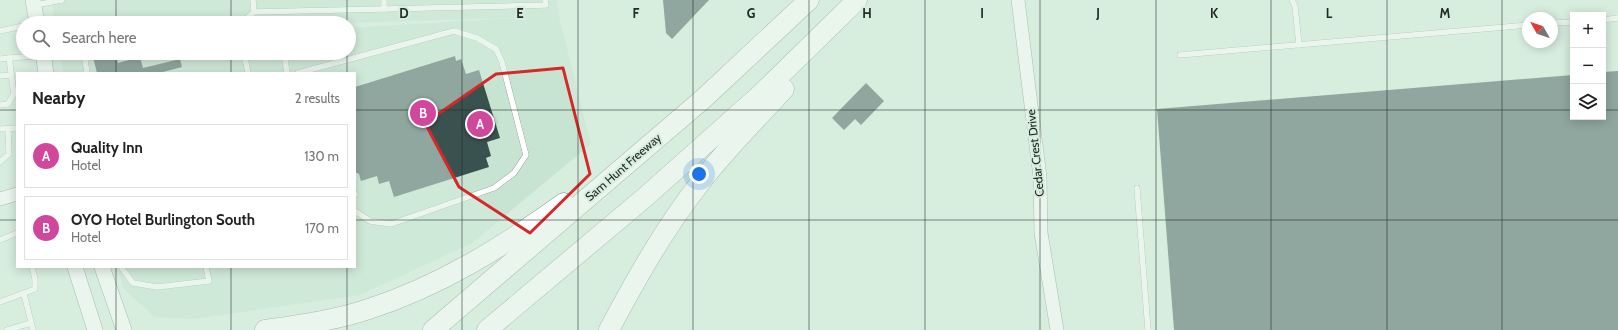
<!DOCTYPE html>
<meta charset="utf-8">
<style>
:root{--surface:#fff;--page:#f6f6f6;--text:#222;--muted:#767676;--line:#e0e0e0;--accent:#db2777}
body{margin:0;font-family:Cabin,sans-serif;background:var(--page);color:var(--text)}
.controls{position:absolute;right:12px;top:12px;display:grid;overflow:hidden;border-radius:0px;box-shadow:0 2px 10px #0003}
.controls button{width:36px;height:36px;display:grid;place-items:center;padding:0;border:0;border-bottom:1px solid var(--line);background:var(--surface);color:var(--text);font:20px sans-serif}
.compass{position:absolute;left:1522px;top:12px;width:36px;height:36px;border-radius:50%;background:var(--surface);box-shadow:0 2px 10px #0003;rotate:310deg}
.you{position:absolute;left:699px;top:174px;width:14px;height:14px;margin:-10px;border:3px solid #fff;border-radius:50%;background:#1a73e8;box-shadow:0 0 0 6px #1a73e833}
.badge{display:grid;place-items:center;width:26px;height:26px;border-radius:50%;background:var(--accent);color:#fff;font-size:13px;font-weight:700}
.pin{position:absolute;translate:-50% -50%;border:2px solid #fff;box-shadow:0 1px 4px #0006}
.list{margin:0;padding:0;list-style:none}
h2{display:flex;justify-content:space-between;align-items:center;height:52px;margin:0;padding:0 16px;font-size:17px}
h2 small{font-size:13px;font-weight:400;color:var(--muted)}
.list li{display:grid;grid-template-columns:26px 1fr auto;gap:12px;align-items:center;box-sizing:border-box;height:64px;margin:0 8px 8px;padding:0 8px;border:1px solid var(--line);border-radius:0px}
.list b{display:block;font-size:15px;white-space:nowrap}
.list p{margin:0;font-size:13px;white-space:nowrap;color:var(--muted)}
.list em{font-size:13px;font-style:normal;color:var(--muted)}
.icon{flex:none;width:22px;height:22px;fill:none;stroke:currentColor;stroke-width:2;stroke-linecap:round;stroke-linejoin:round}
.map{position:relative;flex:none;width:1618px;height:330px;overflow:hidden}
.search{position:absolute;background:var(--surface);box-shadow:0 2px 10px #0003;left:16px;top:16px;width:340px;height:44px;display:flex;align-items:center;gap:10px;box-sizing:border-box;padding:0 14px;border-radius:22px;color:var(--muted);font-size:15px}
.panel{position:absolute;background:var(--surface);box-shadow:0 2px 10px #0003;left:16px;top:72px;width:340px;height:196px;border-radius:0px}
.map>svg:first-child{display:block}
.built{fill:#c6e4d1}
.building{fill:#395250}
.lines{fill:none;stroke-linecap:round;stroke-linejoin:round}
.service-casing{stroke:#718679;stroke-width:6}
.tertiary-casing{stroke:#718679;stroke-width:14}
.secondary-casing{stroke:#718679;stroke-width:16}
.motorway-casing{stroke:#718679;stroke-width:21}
.service{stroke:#fff;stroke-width:5.5}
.tertiary{stroke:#fff;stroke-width:13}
.secondary{stroke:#fff;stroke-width:15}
.motorway{stroke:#fff;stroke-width:20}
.marked{fill:none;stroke:#d62828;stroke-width:3;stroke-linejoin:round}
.grid{fill:none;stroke:#212a24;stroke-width:1;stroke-opacity:0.55}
.labels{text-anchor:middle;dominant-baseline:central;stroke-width:4;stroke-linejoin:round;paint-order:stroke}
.street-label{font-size:12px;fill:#212a24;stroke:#d7edde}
.grid-label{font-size:13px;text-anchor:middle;font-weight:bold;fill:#212a24;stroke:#d7edde;stroke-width:4;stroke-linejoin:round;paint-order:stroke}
</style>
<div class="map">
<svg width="1618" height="330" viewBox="0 0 1618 330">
<rect width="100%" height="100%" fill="#d7edde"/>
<path class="built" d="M52 0H557L559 16 591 144 472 243 360 295 193 319 154 317 123 288 117 267H355V73H64L59 53H349V28L532 17 349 23H54Z"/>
<g class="building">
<path d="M663 0H709L672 39 666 33Z"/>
<path d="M92 53H115L118 63 140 57 143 68 180 59 182 67 159 73H97Z"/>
<path d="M455 56 456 61 461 59 466 74 479 70 500 138 487 142 491 156 486 158 489 167 394 197 389 181 379 184 377 176 361 181 359 174 355 172V87Z"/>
<path d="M1618 71V330H1174L1157 109 1573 75V117H1603V72Z"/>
<path d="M866 83 884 101 861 125 855 119 844 130 832 118Z"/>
</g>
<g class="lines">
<g class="service-casing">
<g id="service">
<path d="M253 0 254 12"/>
<path d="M384 0V9L546 5 545 0"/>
<path d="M1292 0 1295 6 1299 45"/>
<path d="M35 5 62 0"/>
<path d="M1603 20 1618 18"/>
<path d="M241 23 254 12 384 9"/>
<path d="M1552 23 1573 22"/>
<path d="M0 31 23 26"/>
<path d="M84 53 87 73"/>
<path d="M244 53 248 73"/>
<path d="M284 53 287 73"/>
<path d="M1180 55 1528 25"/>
<path d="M0 59 43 55"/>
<path d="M298 73 454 31 477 38 496 49 502 62 526 155 514 173 494 188 391 224 370 221 355 211"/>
<path d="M0 76 11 75"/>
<path d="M0 105 8 104 14 94 9 58"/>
<path d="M0 129 17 128"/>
<path d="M0 162 9 154 8 129"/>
<path d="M1137 188 1148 330"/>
<path d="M355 194V195"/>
<path d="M0 240 17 233"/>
<path d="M121 267 133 283 157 287 209 281 206 267"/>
<path d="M24 294 33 330"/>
<path d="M0 302 35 289V279L32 267"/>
<path d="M7 330 31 323"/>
</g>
</g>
<g class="tertiary-casing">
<g id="tertiary">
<path d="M1018 0 1040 177 1041 233 1057 330"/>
<path d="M0 199 17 194"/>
</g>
</g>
<g class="secondary-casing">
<g id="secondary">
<path d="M33 0 37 23"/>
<path d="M43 53 46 73"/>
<path d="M75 267 95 330"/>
<path d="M102 267 124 330"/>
</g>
</g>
<g class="motorway-casing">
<g id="motorway">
<path d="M265 330C300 325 336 320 369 309 442 285 502 247 564 203"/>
<path d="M433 330 703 99 809 0"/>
<path d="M487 330 643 199 761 94 857 0"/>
<path d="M609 330C636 279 664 229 700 183 725 150 756 120 784 89"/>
</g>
</g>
<use href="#service" class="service"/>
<use href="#tertiary" class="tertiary"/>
<use href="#secondary" class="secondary"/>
<use href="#motorway" class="motorway"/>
</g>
<path d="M0 0H1618V330H0ZM563 68 590 174 530 233 459 187 425 123 496 74Z" fill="#d7edde" fill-opacity=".55" fill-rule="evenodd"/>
<path class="marked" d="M563 68 590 174 530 233 459 187 425 123 496 74Z"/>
<path class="grid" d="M116 0V23M231 0V23M347 0V23M462 0V330M578 0V330M693 0V330M809 0V330M925 0V330M1040 0V330M1156 0V330M1271 0V330M1387 0V330M1502 0V330M116 53V73M231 53V73M347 53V73M0 110H17M355 110H1573M1603 110H1618M0 220H17M355 220H1618M116 267V330M231 267V330M347 267V330"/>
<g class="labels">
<g class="street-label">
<text transform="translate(1035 153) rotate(-96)">Cedar Crest Drive</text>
<text transform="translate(623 167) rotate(-41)">Sam Hunt Freeway</text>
</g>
</g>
<g class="grid-label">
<text x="404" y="18">D</text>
<text x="520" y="18">E</text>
<text x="636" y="18">F</text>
<text x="751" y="18">G</text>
<text x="867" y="18">H</text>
<text x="982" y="18">I</text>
<text x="1098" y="18">J</text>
<text x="1214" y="18">K</text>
<text x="1329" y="18">L</text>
<text x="1445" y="18">M</text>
</g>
</svg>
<div class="controls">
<button>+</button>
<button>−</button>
<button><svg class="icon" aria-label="layers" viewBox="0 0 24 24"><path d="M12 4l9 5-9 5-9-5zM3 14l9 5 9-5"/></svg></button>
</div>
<svg class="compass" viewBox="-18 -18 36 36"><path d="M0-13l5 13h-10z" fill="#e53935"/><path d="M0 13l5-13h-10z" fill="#767676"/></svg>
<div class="you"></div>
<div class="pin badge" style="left:480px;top:124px;background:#d1479c">A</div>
<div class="pin badge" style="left:423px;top:113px;background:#d1479c">B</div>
<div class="search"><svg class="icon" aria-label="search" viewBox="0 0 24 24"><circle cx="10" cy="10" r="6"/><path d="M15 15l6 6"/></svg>Search here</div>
<section class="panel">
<h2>Nearby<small>2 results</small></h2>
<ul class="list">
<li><span class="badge" style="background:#d1479c">A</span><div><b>Quality Inn</b><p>Hotel</p></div><em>130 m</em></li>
<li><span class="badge" style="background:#d1479c">B</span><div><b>OYO Hotel Burlington South</b><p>Hotel</p></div><em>170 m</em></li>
</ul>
</section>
</div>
